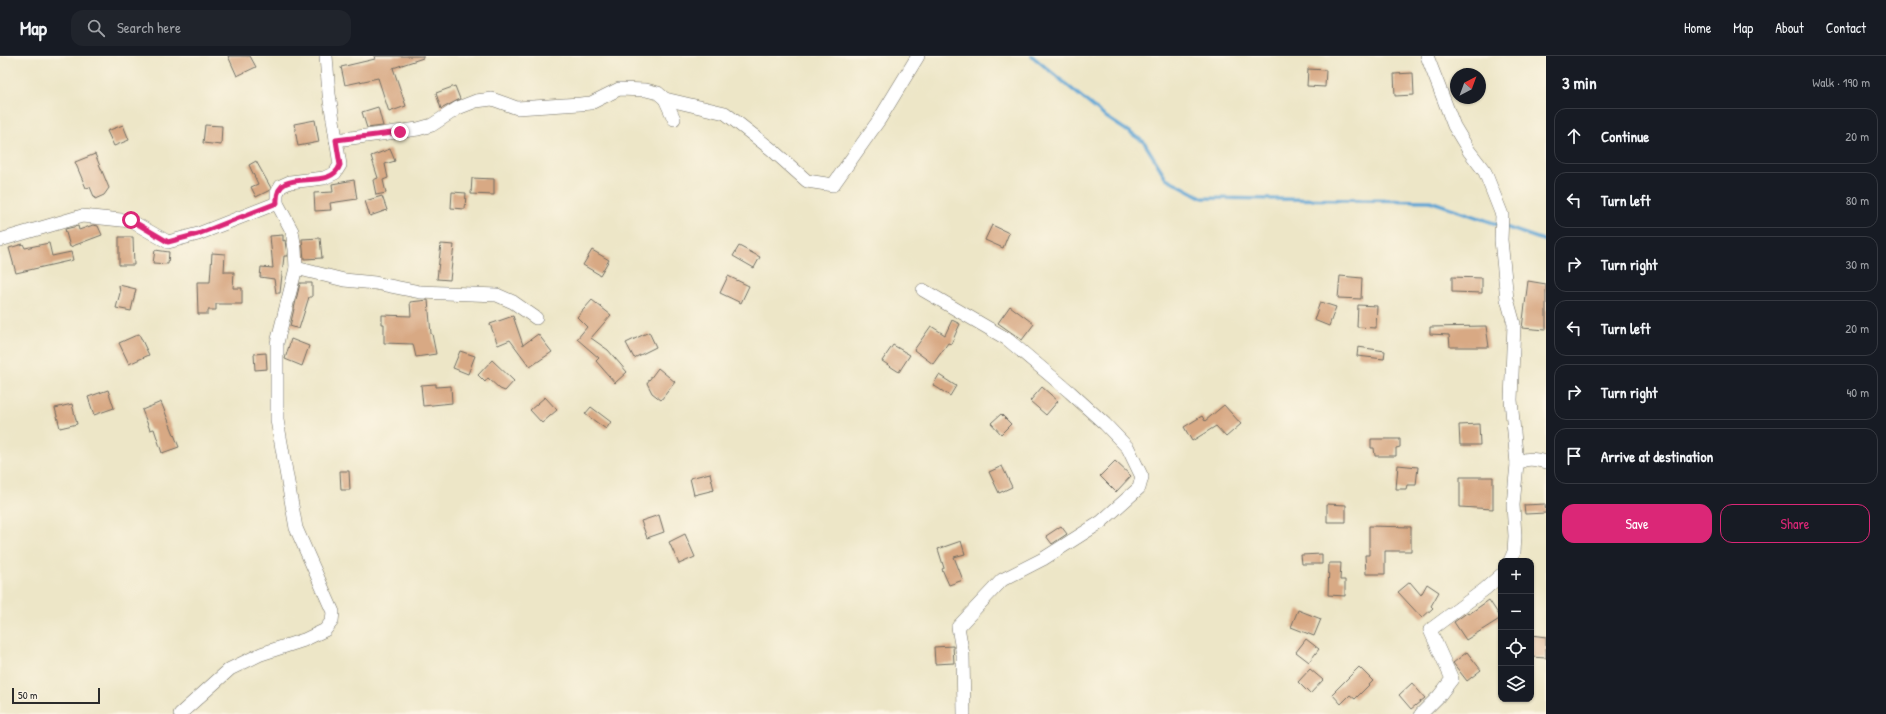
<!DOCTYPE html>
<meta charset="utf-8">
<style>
:root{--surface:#171b24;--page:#20242c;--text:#f1f3f6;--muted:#9ea1a6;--line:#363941;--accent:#db2777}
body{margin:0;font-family:"Patrick Hand",sans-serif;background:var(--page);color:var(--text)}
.controls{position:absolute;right:12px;bottom:12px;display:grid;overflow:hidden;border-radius:8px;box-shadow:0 1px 3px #0004}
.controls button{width:36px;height:36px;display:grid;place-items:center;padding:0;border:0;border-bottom:1px solid var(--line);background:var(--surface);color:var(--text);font:20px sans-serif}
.compass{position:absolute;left:1450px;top:12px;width:36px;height:36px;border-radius:50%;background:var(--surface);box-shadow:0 1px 3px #0004;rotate:41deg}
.scale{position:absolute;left:12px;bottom:10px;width:88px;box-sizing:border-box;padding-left:4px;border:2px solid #2b2b2b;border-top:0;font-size:11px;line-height:14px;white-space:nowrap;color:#2b2b2b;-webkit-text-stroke:3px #fcf5e5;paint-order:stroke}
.stop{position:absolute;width:12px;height:12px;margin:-9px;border:3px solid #db2777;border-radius:50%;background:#fff}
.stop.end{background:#db2777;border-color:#fff;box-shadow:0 1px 4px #0008}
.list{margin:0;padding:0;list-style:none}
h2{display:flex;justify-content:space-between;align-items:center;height:52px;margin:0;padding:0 16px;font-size:17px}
h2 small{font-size:13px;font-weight:400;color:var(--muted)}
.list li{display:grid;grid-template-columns:26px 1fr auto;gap:12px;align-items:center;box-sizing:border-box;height:56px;margin:0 8px 8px;padding:0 8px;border:1px solid var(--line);border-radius:12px}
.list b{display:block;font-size:15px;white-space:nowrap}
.list em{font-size:13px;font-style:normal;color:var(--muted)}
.actions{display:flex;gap:8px;padding:12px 16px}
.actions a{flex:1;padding:9px 0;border:1px solid var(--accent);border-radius:12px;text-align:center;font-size:14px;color:var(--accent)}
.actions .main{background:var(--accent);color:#fff}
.icon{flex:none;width:22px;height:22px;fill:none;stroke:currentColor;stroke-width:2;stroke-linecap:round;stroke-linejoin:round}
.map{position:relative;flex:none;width:1546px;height:658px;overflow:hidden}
header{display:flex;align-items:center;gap:24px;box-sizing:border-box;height:56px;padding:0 20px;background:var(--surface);border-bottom:1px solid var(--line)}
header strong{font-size:19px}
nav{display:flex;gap:22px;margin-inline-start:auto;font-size:14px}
.search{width:280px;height:36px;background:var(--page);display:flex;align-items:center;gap:10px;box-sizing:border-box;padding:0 14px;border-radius:12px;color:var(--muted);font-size:15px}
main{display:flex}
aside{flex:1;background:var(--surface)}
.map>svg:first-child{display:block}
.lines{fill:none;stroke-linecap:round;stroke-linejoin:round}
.stream{stroke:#5ea4d4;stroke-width:3.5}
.building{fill:#d8a984}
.minor-casing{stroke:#6f6c62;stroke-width:14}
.minor{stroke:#fff;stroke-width:13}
.route{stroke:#db2777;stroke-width:5}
</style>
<header>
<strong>Map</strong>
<div class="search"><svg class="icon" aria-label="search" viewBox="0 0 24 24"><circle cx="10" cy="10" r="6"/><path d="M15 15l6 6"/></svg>Search here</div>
<nav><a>Home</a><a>Map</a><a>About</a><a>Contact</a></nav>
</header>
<main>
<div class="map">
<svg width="1546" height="658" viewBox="0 0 1546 658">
<rect width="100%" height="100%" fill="#fcf5e5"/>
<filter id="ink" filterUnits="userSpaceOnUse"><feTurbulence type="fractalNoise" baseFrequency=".025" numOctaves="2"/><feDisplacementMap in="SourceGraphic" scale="8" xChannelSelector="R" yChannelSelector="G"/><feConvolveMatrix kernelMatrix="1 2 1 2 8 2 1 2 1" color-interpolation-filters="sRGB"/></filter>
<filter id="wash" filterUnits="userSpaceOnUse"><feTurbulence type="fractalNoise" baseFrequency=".012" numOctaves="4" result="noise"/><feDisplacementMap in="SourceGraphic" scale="16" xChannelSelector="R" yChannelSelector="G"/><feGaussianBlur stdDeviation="0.9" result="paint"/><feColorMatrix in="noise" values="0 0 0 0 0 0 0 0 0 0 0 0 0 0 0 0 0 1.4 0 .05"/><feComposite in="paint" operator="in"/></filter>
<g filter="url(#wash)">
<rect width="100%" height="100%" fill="#ede6c7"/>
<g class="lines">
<path class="stream" d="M1032 0 1103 59 1144 86 1166 122 1203 142 1430 145 1546 185"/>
</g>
<g id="blocks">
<g class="building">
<path d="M228 0H250L256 11 237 20Z"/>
<path d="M374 0H423V2L393 12 406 50 389 56 378 22 345 29 341 11 375 3Z"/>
<path d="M1308 13 1326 14 1325 31 1307 30Z"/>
<path d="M1413 17 1414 39 1395 40 1394 18Z"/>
<path d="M455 30 460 43 441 53 436 37Z"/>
<path d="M378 51 383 70 367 72 362 56Z"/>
<path d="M315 64 319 86 298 90 294 68Z"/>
<path d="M123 69 129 84 114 90 107 75Z"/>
<path d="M205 69 222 70 221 89 203 87Z"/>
<path d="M390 93 395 105 385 108 388 122 383 124 386 137 376 139 373 124 378 122 371 100Z"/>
<path d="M95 98 109 132 104 139 95 143 90 131 86 132 75 106Z"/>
<path d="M256 105 271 132 270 134 256 141 251 131 258 128 249 109Z"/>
<path d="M472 122 494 123V139L471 138Z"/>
<path d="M354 124 357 143 330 147 331 154 315 155 314 137 333 136 332 128Z"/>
<path d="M452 136 466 137 465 153 451 152Z"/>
<path d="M382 140 387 154 370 160 365 145Z"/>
<path d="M93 169 98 170 102 179 70 191 65 173 78 170 79 174Z"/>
<path d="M992 169 1009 177 1003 192 985 184Z"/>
<path d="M283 179V185L285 184 287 200H284L280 237H276L274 223 260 221 261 211 273 212 270 180Z"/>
<path d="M119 181H133L134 209H119Z"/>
<path d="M320 182 322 202 304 203 302 183Z"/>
<path d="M49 187 52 200 71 196 73 204 16 217 9 192 23 188 25 192Z"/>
<path d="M441 188 454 189 450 224 437 223Z"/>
<path d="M739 190 760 201 754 212 733 200Z"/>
<path d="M155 194 169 196 168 208 153 207Z"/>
<path d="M592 194 609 204 600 219 583 209Z"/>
<path d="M212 197 225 198 224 216H234L233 232H242V248H216V254H208V258H198L197 226H210Z"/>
<path d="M728 220 749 230 741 247 720 237Z"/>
<path d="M1340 220 1362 222 1361 243 1338 242Z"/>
<path d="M1452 221 1482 222V237L1452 236Z"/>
<path d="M1528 225 1546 228V274L1522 272Z"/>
<path d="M300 227H312V241H309L299 273 290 270Z"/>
<path d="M119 229 136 233 131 255 116 252 120 237Z"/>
<path d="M428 244 431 278H432L436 298 416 301 413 288 384 287V268H382V259L411 260 410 246Z"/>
<path d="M592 244 611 259 591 282 608 294 627 316 615 327 596 305 599 302 577 283 587 271 577 261Z"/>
<path d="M1320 246 1336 251 1329 270 1314 264Z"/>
<path d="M1358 249 1377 250 1376 272 1357 271Z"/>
<path d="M1010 250 1034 268 1022 284 998 267Z"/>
<path d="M513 260 523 289 538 278 552 296 530 311 510 284 498 289 490 268Z"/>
<path d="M952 264 960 268 951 288 948 287 933 308 914 294 931 270 945 279Z"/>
<path d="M1486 270 1489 291H1450L1449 279 1430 278V271Z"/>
<path d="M649 276 656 291 634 302 626 287Z"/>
<path d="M139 278 149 299 129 308 119 287Z"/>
<path d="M291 283 309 290 302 310 285 303Z"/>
<path d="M893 289 910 299 899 316 882 305Z"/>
<path d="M1358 291 1385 295 1384 303 1357 300Z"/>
<path d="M460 295 475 300 468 318 453 312Z"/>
<path d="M266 297 267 313 255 314 254 298Z"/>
<path d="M492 304 514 325 505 335 500 333 488 322 485 326 478 319Z"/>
<path d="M658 312 675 326 661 344 652 337 647 327Z"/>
<path d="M939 319 956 330 950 340 933 329Z"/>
<path d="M436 328V331L451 330 452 347 423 350 421 329Z"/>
<path d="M1042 331 1058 345 1046 359 1030 345Z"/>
<path d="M108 334 114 352 94 359 88 341Z"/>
<path d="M545 341 557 354 542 367 530 354Z"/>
<path d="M161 346 179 391 162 397 154 373 150 374 142 354Z"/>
<path d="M72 348 77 368 60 372 55 352Z"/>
<path d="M1224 349 1241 368 1226 381 1216 370 1192 385 1184 371 1202 360 1205 365Z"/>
<path d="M591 351 611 366 606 373 585 358Z"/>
<path d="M1001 358 1011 368 1001 378 991 367Z"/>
<path d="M1479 368 1480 389H1460L1459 369Z"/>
<path d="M1371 383H1400V391L1396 392V400H1375L1374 392H1371Z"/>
<path d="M1115 405 1131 420 1116 436 1100 420Z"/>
<path d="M1398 409 1418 411 1416 429H1407L1406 433H1396Z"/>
<path d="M1002 410 1012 431 999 437 989 416Z"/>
<path d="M340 415H349L350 434H341Z"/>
<path d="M710 417 714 434 694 439 690 422Z"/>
<path d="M1460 421H1493V453L1460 451Z"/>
<path d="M1327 448 1346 449V466H1327Z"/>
<path d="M1545 448 1546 457 1525 458 1524 449Z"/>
<path d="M659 459 664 476 647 482 641 465Z"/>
<path d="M1061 470 1067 478 1052 488 1046 480Z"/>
<path d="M1369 470 1411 471V495H1385V518H1366L1365 499H1369Z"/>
<path d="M685 478 695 501 679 508 669 486Z"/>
<path d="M961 485 965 498 954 501 963 524 949 529 942 513 944 512 938 493Z"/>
<path d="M1322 498V508H1302L1301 499Z"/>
<path d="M1329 507H1341L1340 524H1345V540L1328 539Z"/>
<path d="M1410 526 1421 539 1427 528 1439 536 1431 550 1433 552 1422 562 1398 536Z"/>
<path d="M1489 544 1501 562 1466 584 1454 566 1468 556 1469 558Z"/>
<path d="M1298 554 1321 563 1314 580 1291 571Z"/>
<path d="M1531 579 1546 581V602L1531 601Z"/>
<path d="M1306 583 1319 593 1309 606 1296 596Z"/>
<path d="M953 590 954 607 935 608 934 591Z"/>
<path d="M1467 596 1481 614 1467 625 1453 607Z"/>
<path d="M1359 611 1373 625 1355 643 1350 639 1341 648 1332 638Z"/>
<path d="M1310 613 1323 624 1310 638 1298 626Z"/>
<path d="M1412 627 1425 642 1411 653 1399 639Z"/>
</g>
</g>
</g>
<g filter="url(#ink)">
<use href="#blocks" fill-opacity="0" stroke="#6f6c62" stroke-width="1"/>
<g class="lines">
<g class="minor-casing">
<g id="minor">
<path d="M1427 0 1454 70 1469 95 1485 116 1502 159 1501 184 1507 243 1514 268 1511 344 1517 408 1513 449 1515 480 1514 496 1510 505"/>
<path d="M665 43 725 57 771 93 807 125 833 129 879 64 918 0"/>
<path d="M336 84 418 73 432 69 458 52 476 45 492 43 517 52 580 48 591 47 619 33 646 34 658 37 665 43 674 63"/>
<path d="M0 184 82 160 131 165 168 186 198 178 277 147"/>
<path d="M296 212 344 224 375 227 420 236 497 239 513 246 536 262"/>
<path d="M923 234 1007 283 1070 336 1105 368 1128 392 1142 421 1139 432 1101 466 1043 503 1002 524 958 571 963 599 964 658"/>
<path d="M1517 408C1526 401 1535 403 1546 406"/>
<path d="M180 658 230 613 261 598 304 584 325 574 332 565 333 556 296 472 277 364V287L296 212 295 193 292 175 277 147V137L281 130 290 126 324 122 335 117 340 109 329 38 326 0"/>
<path d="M1421 658 1439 640 1452 623 1430 574 1485 533 1501 519"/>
</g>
</g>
<use href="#minor" class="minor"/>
</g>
</g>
<g class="lines" filter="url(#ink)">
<path class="route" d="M131 164 168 186 198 178 277 147C274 107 330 138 340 109L336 84 400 76"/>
</g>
</svg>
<div class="controls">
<button>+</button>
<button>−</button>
<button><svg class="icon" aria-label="locate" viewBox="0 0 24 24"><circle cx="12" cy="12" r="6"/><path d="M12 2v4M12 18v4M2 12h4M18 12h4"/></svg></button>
<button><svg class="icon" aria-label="layers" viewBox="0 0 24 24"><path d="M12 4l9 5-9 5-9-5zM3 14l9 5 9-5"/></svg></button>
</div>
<svg class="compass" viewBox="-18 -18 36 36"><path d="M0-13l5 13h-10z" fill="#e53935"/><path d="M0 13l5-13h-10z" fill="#9ea1a6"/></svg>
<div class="scale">50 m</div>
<div class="stop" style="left:131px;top:164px"></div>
<div class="stop end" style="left:400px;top:76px"></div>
</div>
<aside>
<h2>3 min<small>Walk · 190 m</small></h2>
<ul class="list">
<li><svg class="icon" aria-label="ahead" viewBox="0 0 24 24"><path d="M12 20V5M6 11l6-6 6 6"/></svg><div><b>Continue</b></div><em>20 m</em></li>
<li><svg class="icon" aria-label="left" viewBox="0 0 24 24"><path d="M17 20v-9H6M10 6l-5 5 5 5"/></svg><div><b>Turn left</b></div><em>80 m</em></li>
<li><svg class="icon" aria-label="right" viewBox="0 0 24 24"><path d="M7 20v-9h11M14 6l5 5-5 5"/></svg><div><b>Turn right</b></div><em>30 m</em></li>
<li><svg class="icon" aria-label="left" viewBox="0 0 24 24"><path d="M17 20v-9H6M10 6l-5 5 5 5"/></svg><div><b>Turn left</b></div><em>20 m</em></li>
<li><svg class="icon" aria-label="right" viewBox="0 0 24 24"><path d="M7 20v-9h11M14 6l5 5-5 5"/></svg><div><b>Turn right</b></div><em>40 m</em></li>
<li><svg class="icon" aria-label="arrive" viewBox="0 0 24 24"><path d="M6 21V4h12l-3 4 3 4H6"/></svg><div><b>Arrive at destination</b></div></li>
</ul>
<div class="actions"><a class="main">Save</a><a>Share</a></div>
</aside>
</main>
